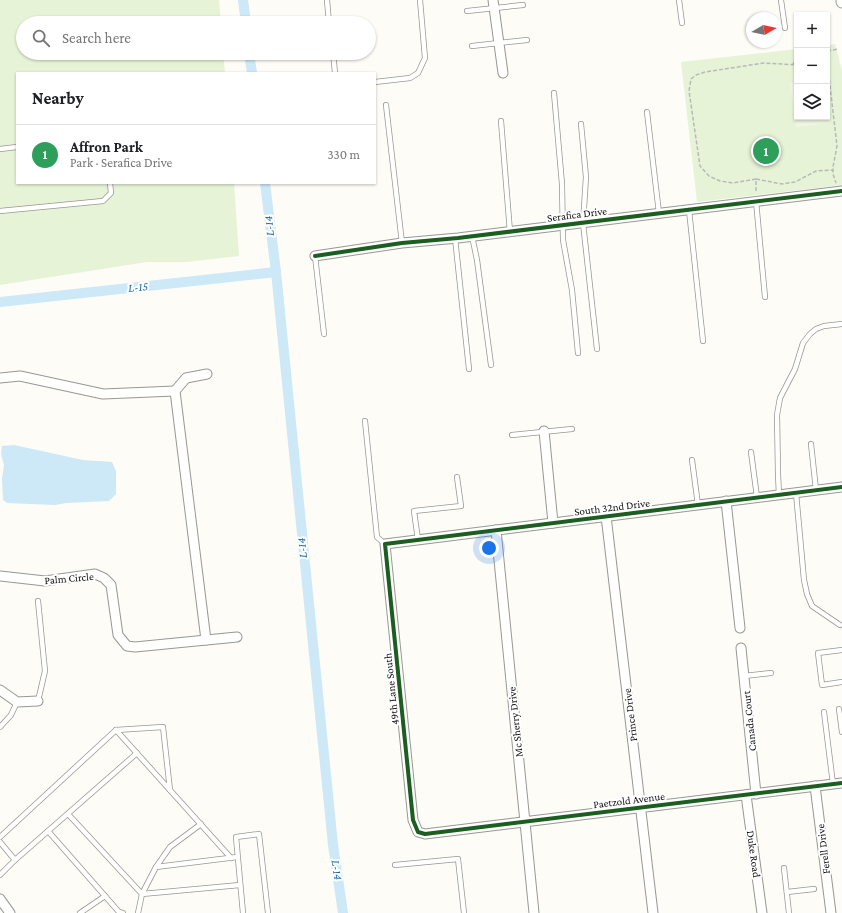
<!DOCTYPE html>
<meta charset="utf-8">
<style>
:root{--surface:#fff;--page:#f6f6f6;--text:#202124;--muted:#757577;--line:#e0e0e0;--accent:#646362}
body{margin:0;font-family:"Crimson Pro",serif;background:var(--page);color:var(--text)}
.controls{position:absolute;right:12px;top:12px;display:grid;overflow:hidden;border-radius:0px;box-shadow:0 1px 3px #0004}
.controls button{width:36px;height:36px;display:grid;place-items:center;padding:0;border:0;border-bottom:1px solid var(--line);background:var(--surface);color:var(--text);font:20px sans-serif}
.compass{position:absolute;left:746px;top:12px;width:36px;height:36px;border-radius:50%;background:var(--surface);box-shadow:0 1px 3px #0004;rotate:81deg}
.you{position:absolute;left:489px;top:548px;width:14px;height:14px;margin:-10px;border:3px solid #fff;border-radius:50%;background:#1a73e8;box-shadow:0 0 0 6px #1a73e833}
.badge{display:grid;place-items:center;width:26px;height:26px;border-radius:50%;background:var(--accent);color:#fff;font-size:13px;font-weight:700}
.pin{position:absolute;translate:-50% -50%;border:2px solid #fff;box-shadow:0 1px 4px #0006}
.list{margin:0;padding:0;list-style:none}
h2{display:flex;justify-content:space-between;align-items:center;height:52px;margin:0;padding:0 16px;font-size:17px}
h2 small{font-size:13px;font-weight:400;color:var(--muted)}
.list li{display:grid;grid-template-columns:26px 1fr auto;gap:12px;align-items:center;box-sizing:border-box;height:60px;padding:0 16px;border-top:1px solid var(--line)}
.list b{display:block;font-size:15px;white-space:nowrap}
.list p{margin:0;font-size:13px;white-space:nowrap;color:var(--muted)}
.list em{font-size:13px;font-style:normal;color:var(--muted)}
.icon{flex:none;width:22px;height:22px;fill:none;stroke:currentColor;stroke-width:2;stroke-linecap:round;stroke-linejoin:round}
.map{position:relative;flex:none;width:842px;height:913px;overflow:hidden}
.search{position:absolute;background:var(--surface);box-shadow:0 1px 3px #0004;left:16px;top:16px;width:360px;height:44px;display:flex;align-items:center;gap:10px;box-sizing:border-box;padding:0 14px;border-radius:22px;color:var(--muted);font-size:15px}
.panel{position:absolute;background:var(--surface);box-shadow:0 1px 3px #0004;left:16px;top:72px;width:360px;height:112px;border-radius:0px}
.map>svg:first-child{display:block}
.green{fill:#e7f3d7}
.pitch{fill:#f0f6e1}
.water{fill:#cde8f7}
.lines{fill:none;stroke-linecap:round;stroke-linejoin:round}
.canal{stroke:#cde8f7;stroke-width:10}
.service-casing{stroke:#979795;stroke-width:6}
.minor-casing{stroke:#979795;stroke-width:11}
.tertiary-casing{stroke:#979795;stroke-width:13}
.path{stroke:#b9b9b8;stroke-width:1.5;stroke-dasharray:4 2;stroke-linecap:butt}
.service{stroke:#fffffe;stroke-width:4.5}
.minor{stroke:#fffffe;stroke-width:9}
.tertiary{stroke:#fffffe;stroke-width:11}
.cycleway-casing{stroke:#fff;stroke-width:6}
.cycleway{stroke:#1b5e20;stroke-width:4}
.labels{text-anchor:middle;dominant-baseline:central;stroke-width:4;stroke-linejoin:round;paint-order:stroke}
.street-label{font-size:11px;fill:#111;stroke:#fff}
.water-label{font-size:12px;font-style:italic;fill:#1768a6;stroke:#fff}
</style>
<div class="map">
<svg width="842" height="913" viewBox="0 0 842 913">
<rect width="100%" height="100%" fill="#fdfcf7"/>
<g class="green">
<path d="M0 0H219L221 23H23V53H223L225 73H17V183H234L239 256 187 262H147L0 285Z"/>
<path d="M835 44 842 70V185L697 202 681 62 797 49V117H827V45Z"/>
</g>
<path class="pitch" d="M797 82V117H827V100L830 123 796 127 790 83Z"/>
<path class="water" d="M14 445 83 460 112 462 116 471V494L109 501 66 503 55 505 7 503 3 500 2 479 4 465 1 454 2 446Z"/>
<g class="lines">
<g class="canal">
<path d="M243 0 246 23"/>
<path d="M249 53 252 73"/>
<path d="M265 183 276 272 333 845 343 913"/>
<path d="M0 302 276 272"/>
</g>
<g class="service-casing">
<g id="service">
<path d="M327 0 329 23"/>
<path d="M679 0 682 23"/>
<path d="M781 0 785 28"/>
<path d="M467 11 523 5"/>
<path d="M472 46 527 40"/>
<path d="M333 53 335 73"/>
<path d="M375 82 410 78 418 73 425 58 420 0"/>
<path d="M554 93 562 184 563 240 572 290 578 353"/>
<path d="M386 105 402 243"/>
<path d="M647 112 659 213"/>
<path d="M501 121 510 232"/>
<path d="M581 124 586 177 583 223 597 349"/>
<path d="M0 149 17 147"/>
<path d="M756 201 765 297"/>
<path d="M689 210 703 341"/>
<path d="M0 211 103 201 111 193 110 183"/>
<path d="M472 236 477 260 491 365"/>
<path d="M455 238 469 369"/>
<path d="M315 256 324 334"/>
<path d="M365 421 377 537 385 544"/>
<path d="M512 435 572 429"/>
<path d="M811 444 816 490"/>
<path d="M751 452 757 497"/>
<path d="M692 460 698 505"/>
<path d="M796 493 804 580 807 594 812 606 840 625"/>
<path d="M779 495 778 474 777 415 780 398 795 369 803 343 810 334 816 329 824 326 842 324"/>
<path d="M418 540 414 511 461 506 457 477"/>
<path d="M38 601 45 671 38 701"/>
<path d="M842 650 818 653 822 685 842 682"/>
<path d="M744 676 771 673"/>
<path d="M839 709 842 732"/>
<path d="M824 712 833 784"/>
<path d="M0 727 11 715 17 702"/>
<path d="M116 730 163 727 170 790"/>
<path d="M68 814 142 894 156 867 237 857"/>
<path d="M48 831 119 912 123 913"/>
<path d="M0 837 116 730 231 858"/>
<path d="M0 842 15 860 0 875"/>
<path d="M15 860 137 753"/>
<path d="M395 865 458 859 464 913"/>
<path d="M156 867 170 847 201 824"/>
<path d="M784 868 789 913"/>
<path d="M787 892 814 889"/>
<path d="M80 913 105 896"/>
<path d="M138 913 142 894 240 885"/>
<path d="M243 913 236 837 259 834 268 913"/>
</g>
</g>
<g class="minor-casing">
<g id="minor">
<path d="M493 0 503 73"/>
<path d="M315 256 402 243 458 238 842 191"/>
<path d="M0 378 20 376 103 394 175 391"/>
<path d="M544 431 553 523"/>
<path d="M842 487 385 544 413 820 418 832 425 834 842 783"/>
<path d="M726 501 740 628"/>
<path d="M606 516 653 913"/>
<path d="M496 530 534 913"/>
<path d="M0 576 45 581 95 574 104 578 111 585 118 635 127 646 135 647 237 637"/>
<path d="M206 640 175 391 186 378 207 374"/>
<path d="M741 648 756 794"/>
<path d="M0 690 17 702 38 701"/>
<path d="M815 786 831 913"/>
<path d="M746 795 762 913"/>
<path d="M0 899 10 913"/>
</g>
</g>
<g class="tertiary-casing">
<path id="tertiary" d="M842 0V2"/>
</g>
<g class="path">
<path d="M827 51 838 49"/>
<path d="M793 64 797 59"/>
<path d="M827 74 829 77 837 146 833 167V174L836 183"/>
<path d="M756 179 782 184 795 182 816 171 833 170"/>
<path d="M756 191V179L733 183 720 181 709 176 700 166 689 91 691 79 696 75 705 72 764 63 797 65"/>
</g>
<use href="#service" class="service"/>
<use href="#minor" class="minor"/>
<use href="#tertiary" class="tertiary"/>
<g class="cycleway-casing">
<g id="cycleway">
<path d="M315 256 402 243 458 238 842 191"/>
<path d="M842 487 385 544 413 820 418 832 425 834 842 783"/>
</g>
</g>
<use href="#cycleway" class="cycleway"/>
</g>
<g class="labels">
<g class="street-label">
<text transform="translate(577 214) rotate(-7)">Serafica Drive</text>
<text transform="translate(612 507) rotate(-7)">South 32nd Drive</text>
<text transform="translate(69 578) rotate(-5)">Palm Circle</text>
<text transform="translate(391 689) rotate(-96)">49th Lane South</text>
<text transform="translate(630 715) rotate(-97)">Prince Drive</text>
<text transform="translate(749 721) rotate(-96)">Canada Court</text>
<text transform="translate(515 722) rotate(-96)">Mc Sherry Drive</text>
<text transform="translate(629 800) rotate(-7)">Paetzold Avenue</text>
<text transform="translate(823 849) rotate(-97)">Ferell Drive</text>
<text transform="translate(754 854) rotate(82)">Duke Road</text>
</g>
<g class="water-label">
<text transform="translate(269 226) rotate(-96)">L-14</text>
<text transform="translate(138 287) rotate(-6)">L-15</text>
<text transform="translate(302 548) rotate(-96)">L-14</text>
<text transform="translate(337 870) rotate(81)">L-14</text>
</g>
</g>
</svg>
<div class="controls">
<button>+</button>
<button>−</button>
<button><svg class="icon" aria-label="layers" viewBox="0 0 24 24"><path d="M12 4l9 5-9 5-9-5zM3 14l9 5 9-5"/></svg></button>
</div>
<svg class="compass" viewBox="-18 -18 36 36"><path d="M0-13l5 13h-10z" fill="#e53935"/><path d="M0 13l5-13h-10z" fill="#757577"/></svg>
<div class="you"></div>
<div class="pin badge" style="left:766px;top:151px;background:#2e9e5b">1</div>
<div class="search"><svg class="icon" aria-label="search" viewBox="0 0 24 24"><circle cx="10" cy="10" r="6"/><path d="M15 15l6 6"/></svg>Search here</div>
<section class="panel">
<h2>Nearby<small></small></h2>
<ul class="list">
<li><span class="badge" style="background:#2e9e5b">1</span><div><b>Affron Park</b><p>Park · Serafica Drive</p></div><em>330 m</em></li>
</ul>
</section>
</div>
